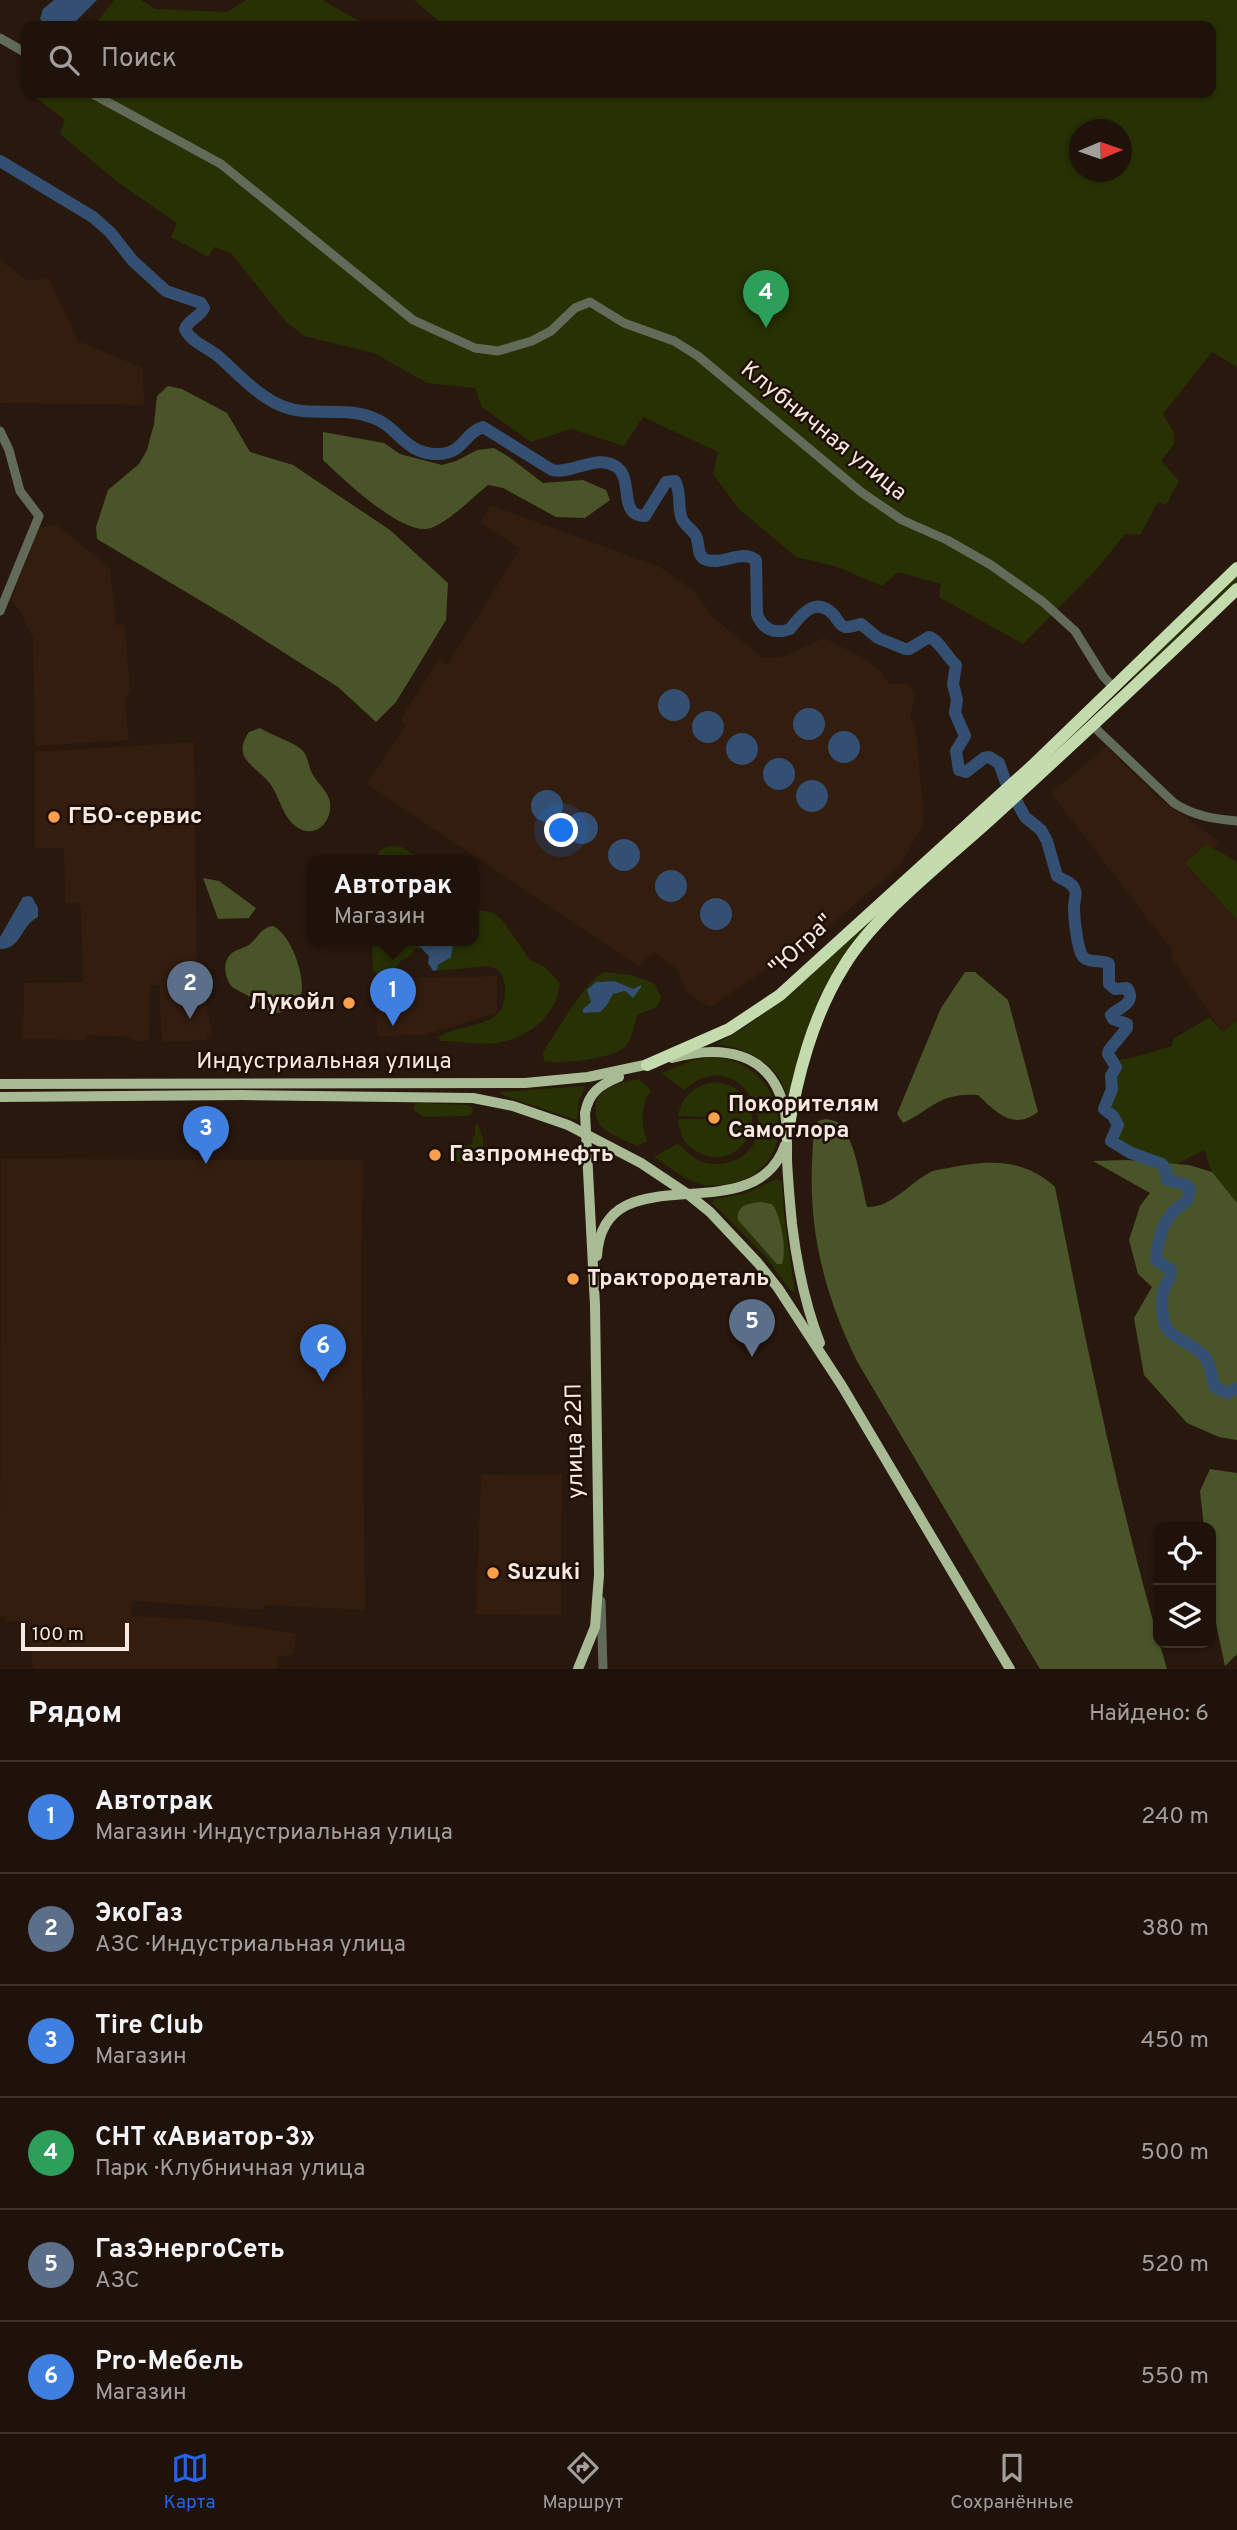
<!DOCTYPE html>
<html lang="ru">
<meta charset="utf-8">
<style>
:root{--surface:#1f120a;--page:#2c2018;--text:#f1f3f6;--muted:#a19e9c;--line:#3c322b;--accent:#2563eb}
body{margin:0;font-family:Overpass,sans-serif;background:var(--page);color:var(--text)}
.controls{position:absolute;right:21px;bottom:21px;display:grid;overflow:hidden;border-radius:14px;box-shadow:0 2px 5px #0004}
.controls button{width:63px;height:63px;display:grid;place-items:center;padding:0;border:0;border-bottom:2px solid var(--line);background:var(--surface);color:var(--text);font:35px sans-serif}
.compass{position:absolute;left:1069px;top:119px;width:63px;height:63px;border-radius:50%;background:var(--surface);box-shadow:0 2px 5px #0004;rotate:88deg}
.scale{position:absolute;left:21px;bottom:18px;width:108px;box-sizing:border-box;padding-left:7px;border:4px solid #f5e9e2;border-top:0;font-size:19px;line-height:24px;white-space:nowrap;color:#f5e9e2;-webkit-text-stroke:5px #1f0f06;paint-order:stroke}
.you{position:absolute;left:562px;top:831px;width:24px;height:24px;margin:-18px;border:5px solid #fff;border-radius:50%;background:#1a73e8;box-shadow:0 0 0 10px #1a73e833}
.badge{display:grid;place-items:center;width:46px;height:46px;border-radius:50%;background:var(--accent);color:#fff;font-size:23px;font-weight:700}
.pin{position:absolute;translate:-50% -58px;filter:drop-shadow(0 2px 4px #0008)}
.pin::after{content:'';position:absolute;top:37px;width:24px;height:21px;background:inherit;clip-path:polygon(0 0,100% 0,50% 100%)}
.popup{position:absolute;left:307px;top:855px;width:172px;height:91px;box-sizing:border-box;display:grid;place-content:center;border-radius:14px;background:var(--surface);filter:drop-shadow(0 2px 5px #0005);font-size:23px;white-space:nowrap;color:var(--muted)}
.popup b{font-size:26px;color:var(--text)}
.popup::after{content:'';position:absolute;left:50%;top:100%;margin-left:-14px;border:14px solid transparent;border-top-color:var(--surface)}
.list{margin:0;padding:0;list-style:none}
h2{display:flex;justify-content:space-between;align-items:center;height:91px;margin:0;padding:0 28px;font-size:30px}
h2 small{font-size:23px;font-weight:400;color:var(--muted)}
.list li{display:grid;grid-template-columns:46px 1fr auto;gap:21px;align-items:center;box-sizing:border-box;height:112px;padding:0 28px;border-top:2px solid var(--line)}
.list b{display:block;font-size:26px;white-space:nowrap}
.list p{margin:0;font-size:23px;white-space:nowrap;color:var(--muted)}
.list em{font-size:23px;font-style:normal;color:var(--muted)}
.icon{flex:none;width:38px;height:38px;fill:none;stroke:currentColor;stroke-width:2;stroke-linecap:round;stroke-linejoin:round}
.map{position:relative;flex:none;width:1237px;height:1669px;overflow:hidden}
.search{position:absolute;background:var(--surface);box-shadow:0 2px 5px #0004;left:21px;right:21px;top:21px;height:77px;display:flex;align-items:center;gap:18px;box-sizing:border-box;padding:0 24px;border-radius:14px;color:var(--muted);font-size:26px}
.sheet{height:763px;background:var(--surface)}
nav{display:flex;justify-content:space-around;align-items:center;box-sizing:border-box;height:98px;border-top:2px solid var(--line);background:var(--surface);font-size:19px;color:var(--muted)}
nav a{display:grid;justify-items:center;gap:4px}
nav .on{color:var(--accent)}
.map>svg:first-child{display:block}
.built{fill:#331d0f}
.green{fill:#273104;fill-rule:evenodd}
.forest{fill:#495429}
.water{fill:#334f71}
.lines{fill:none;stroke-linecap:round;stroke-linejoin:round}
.river{stroke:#334f71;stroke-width:12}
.minor{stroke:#626b59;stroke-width:9}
.major{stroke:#a8bb95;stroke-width:10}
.highway{stroke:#c4dbad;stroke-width:12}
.poi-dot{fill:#f9a04c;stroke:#1f0f06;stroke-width:2.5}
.labels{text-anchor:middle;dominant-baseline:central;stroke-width:5;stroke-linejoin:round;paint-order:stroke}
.street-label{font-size:23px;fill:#f5e9e2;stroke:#1f0f06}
.poi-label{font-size:23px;font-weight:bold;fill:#f5e9e2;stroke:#1f0f06;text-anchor:start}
</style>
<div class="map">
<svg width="1237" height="1669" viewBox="0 0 1237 1669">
<rect width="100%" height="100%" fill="#29180e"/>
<g class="built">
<path d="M0 260 27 280 49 279 78 341 143 368 144 405 0 403Z"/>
<path d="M490 505 660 567 694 591 713 617 763 658 782 657 824 638 862 657 881 671 884 678 891 684H907L915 694 910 718 916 732 924 822 900 866 822 932 710 1007 687 993 677 969 654 952 638 966 367 784 406 725 400 720 439 660 447 665 520 549 481 523Z"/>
<path d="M57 525 110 568 116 625H125L130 690 125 701 129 740 35 746 33 637 26 626 22 612 11 601 39 527Z"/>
<path d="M194 742 197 982H201L213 1035H207V1040L162 1042 159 985H150L149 1039 138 1042 129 1037 86 1035 85 1040 23 1039 24 983 83 982 81 909 78 903H65L64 848H35V752Z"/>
<path d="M1106 747 1159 798 1218 841 1214 849 1205 844 1185 863 1237 920V1020L1222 1032 1171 957 1172 950 1051 793Z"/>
<path d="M497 976V1013L424 1035 377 1036 376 979Z"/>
<path d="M1 1159 363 1160 361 1282 365 1610 264 1605 263 1610 132 1601 131 1616 207 1620 296 1634 294 1654 277 1657V1669H33L28 1621H6V1617H0Z"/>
<path d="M562 1474 561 1615 476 1614 481 1475Z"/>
</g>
<g class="green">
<path d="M114 0H141L155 9 227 12 246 0H323L367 26H94Z"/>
<path d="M414 0H1237V367L1212 352 1163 414 1174 433V444L1161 461 1179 481 1166 505 1158 502 1140 535 1125 534 1096 570 1023 644 939 597 941 584 898 572 882 586 835 566 796 557 739 509 713 474 718 452 643 417 624 446 571 429 531 442 482 407 475 388 427 383 374 353 304 336 285 321 231 253 214 247 208 257 171 237 177 223 120 184 60 134 65 120 30 93H1211V26H445ZM1080 130H1122V172H1080Z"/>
<path d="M1237 574V583L1135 678 1132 675Z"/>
<path d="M990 809 850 947 839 963 789 1102C781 1066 750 1048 716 1044L744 1028 781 1001Z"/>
<path d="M1206 844 1237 862V920L1185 863Z"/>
<path d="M391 846 402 847 422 860H375L380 850Z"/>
<path d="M475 909 494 913 504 922 529 959 545 967 560 983C558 1014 530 1036 502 1042 482 1047 461 1040 441 1041L438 1037C460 1023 504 1029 505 995 506 985 504 976 497 969L487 966 435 971 438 965 451 956 454 940H474Z"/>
<path d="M372 940H420V949L423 951 416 948 408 957 401 960 392 975 380 977 373 970Z"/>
<path d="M605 972 631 975 654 983 661 997 657 1007 637 1015C634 1025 632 1039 625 1047 616 1058 558 1065 544 1061L543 1053C553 1036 589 976 605 972ZM601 981H615L633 989 640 985 633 998 625 991 613 994 607 1005 600 1012 583 1013V1009L591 1002 592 987Z"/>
<path d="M1210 1017 1222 1032 1237 1020V1204L1212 1172 1204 1150 1171 1167 1157 1158 1116 1141C1122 1122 1123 1122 1109 1108L1116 1093 1119 1060C1138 1058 1153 1051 1172 1046L1173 1039Z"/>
<path d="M712 1057C790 1061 804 1168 732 1183 721 1185 711 1187 700 1184 684 1180 669 1166 654 1157L678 1143C691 1158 705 1167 725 1163 794 1149 744 1036 684 1090L661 1073 691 1061Z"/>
<path d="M639 1079 651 1090C640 1106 641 1123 647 1141L637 1146C627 1141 615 1137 607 1131 600 1127 596 1120 596 1112 592 1087 621 1083 639 1079Z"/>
<path d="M715 1082C780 1089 750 1182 696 1151 684 1145 679 1132 678 1119H706L711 1126 720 1124 722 1116 716 1110 709 1111 706 1117 678 1116C682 1096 695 1085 715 1082Z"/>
<path d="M585 1086 579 1101 577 1120 504 1096 500 1092Z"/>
<path d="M418 1103 468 1105 474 1110 470 1115 464 1116 423 1117 414 1110 415 1104Z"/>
<path d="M478 1124 483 1139 485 1161 481 1163 449 1162V1147L472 1145 473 1136H475V1126Z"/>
<path d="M777 1179 782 1182 784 1215 795 1293 790 1290 765 1256 712 1203 714 1199 744 1194Z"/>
</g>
<g class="forest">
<path d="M168 386 182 389 227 413 250 452 293 465 390 530 448 583 446 620 396 702 376 722 338 687 233 620 97 539 96 527 108 490 139 464 147 450 154 424 157 396Z"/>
<path d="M323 432 384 443 400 454 442 465 456 461 477 450 494 448 509 457 543 483 583 480 606 490 610 500 585 518 556 517 503 488 488 485C470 499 453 519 431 528 404 538 342 478 323 460Z"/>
<path d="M260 728C271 735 296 743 303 751 309 758 308 767 313 775 318 784 328 791 330 802 333 824 312 841 294 825 280 812 279 792 266 779 250 763 233 756 249 732Z"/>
<path d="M203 878 219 881 256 908 249 918 218 919Z"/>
<path d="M273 926C291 934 306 977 301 995 299 1001 295 1005 291 1009 265 1018 271 1010 252 998 246 994 238 991 232 987 224 977 221 959 235 951 241 948 246 948 251 943 259 936 262 927 273 926Z"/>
<path d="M965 972H975L1008 1000 1038 1112C1013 1131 996 1112 978 1095 941 1092 933 1108 903 1123L897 1114 941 1008Z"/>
<path d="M826 1119C831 1120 837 1121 841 1125 855 1140 862 1187 867 1207 890 1208 908 1185 927 1174 935 1169 945 1169 953 1167 991 1160 1025 1159 1055 1187 1087 1348 1120 1512 1167 1669H1040L858 1363C826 1299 809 1235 812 1164 813 1149 812 1135 818 1121Z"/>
<path d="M1128 1160 1189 1165 1212 1172 1237 1203V1440L1219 1437 1187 1423 1144 1375 1134 1318 1152 1287 1138 1274 1129 1240 1140 1206 1150 1193 1093 1161Z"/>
<path d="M761 1202 772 1204C781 1215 787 1251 782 1264H777L738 1220C736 1205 749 1203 761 1202Z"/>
<path d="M1210 1469 1237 1473V1654L1225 1666 1211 1600V1527H1204L1200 1491Z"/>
</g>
<g class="water">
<path d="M54 0H97L71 26H47L40 19 43 9Z"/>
<circle cx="674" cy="705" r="16"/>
<circle cx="809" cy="724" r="16"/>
<circle cx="708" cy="727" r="16"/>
<circle cx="844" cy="747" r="16"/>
<circle cx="742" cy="749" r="16"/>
<circle cx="779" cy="774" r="16"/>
<circle cx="812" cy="796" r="16"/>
<circle cx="547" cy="806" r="16"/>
<circle cx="582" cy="828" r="16"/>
<circle cx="624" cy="855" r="16"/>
<circle cx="671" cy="886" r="16"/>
<path d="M28 896 32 897 38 908V917C21 925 21 950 0 949V937L23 897Z"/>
<circle cx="716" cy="914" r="16"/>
<path d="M420 940H454L451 957 438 965 437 970 433 971 428 963 429 956 418 945Z"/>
<path d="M615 981 633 989 641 985V987L633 998 625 991 613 994 607 1005 600 1012 583 1013V1009L591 1002 587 990 596 982Z"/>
</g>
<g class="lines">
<path class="river" d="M0 161 93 217 110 232 133 261 166 291 201 303 204 308C199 318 189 319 185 329 191 342 207 347 218 356 242 377 267 408 302 411 325 413 348 409 371 417 399 426 404 455 439 454 464 453 464 433 483 427L552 470C571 475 595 454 615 466 635 477 617 517 645 516L666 482 675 481C682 493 677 507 682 519 685 526 693 530 696 536 700 544 696 557 707 560 724 565 741 549 756 560L757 614C762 629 775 635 790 629 801 615 815 595 834 615 837 619 839 625 845 627 849 628 856 625 861 624L878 638 905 649H909L929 637C940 641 947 657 956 665L953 684 957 700 955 713 965 736 956 751 959 770 966 772 984 758 989 757 999 763 1005 780 1025 817 1041 830 1047 841 1057 876C1063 880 1072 882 1075 890 1077 895 1074 901 1074 906 1074 917 1077 949 1083 957 1090 964 1102 959 1109 964V984L1115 989 1127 988C1137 1003 1120 1007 1111 1015L1113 1019 1127 1024V1028L1109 1050 1108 1054 1116 1067 1111 1076 1112 1089 1104 1109 1113 1116 1118 1125 1111 1141 1131 1153 1162 1164 1166 1170 1167 1180 1187 1185 1190 1189 1187 1201C1165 1213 1158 1235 1156 1260L1171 1270C1172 1279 1166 1282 1164 1289 1161 1298 1162 1314 1164 1322 1169 1339 1194 1343 1205 1357 1212 1366 1211 1377 1215 1387L1227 1393 1237 1388"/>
<g class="minor">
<path d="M0 38 26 53"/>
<path d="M91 93 221 164 413 320 475 348 498 351 532 341 551 331 575 308 590 302 624 323 674 341 698 356 861 492 902 520 947 540 991 565 1043 602 1075 631 1103 676 1113 687"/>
<path d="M0 431 9 450 20 491 39 516 0 611"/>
<path d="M1092 725 1174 803C1194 816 1214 819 1237 821"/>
<path d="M601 1601 603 1669"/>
</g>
<g class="major">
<path d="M672 1058C720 1045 770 1050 784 1107 788 1125 787 1142 787 1160 788 1181 790 1203 792 1224 797 1265 805 1305 820 1343"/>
<path d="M0 1084 525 1083 588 1077 654 1063"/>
<path d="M0 1097 242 1095 473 1098 513 1106 568 1125 641 1163 689 1195 710 1212 758 1263 778 1288 842 1386 1010 1669"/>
<path d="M597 1256C603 1149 754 1236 785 1145"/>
<path d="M578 1669 595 1627 599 1575 595 1305 585 1113C589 1092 600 1085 619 1077"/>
</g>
<g class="highway">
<path d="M647 1065 729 1029 780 995 1032 766 1237 568"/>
<path d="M787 1136C797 1077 812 1017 844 966 877 912 946 860 993 817 1075 742 1157 666 1237 589"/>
</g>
</g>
<g class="poi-dot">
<circle cx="54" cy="817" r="7"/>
<circle cx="349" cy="1003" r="7"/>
<circle cx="714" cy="1118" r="7"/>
<circle cx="435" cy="1155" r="7"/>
<circle cx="573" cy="1279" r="7"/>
<circle cx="493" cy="1573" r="7"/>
</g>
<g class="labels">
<g class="street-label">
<text transform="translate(823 432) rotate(39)">Клубничная улица</text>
<text transform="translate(802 946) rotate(-43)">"Югра"</text>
<text x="324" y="1062">Индустриальная улица</text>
<text transform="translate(576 1441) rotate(-91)">улица 22П</text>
</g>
<g class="poi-label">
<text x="68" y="817">ГБО-сервис</text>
<text x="335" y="1003" text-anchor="end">Лукойл</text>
<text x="728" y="1105">Покорителям<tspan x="728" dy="26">Самотлора</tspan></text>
<text x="449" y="1155">Газпромнефть</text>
<text x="587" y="1279">Трактородеталь</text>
<text x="507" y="1573">Suzuki</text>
</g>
</g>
</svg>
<div class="controls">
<button><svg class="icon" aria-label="locate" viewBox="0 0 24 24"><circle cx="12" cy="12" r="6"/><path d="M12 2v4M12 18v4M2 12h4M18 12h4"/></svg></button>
<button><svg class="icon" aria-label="layers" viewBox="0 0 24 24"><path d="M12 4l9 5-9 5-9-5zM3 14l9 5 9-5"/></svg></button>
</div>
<svg class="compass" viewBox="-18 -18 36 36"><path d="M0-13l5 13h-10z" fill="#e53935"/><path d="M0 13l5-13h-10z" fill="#a19e9c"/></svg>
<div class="scale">100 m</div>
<div class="you"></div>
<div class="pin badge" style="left:393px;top:1026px;background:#3f7fe0">1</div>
<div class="popup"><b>Автотрак</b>Магазин</div>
<div class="pin badge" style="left:190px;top:1019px;background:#5c6f8a">2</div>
<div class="pin badge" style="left:206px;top:1164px;background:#3f7fe0">3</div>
<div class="pin badge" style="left:766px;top:328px;background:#2e9e5b">4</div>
<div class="pin badge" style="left:752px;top:1357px;background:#5c6f8a">5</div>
<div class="pin badge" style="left:323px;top:1382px;background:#3f7fe0">6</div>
<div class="search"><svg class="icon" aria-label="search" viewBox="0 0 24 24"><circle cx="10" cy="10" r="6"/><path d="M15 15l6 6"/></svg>Поиск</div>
</div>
<section class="sheet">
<h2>Рядом<small>Найдено: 6</small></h2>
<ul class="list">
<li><span class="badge" style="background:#3f7fe0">1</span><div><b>Автотрак</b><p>Магазин · Индустриальная улица</p></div><em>240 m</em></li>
<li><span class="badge" style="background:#5c6f8a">2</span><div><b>ЭкоГаз</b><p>АЗС · Индустриальная улица</p></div><em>380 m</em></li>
<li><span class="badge" style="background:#3f7fe0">3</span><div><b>Tire Club</b><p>Магазин</p></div><em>450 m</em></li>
<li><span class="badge" style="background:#2e9e5b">4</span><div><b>СНТ «Авиатор-3»</b><p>Парк · Клубничная улица</p></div><em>500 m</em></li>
<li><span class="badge" style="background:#5c6f8a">5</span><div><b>ГазЭнергоСеть</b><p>АЗС</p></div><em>520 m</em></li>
<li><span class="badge" style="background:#3f7fe0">6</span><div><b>Pro-Мебель</b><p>Магазин</p></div><em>550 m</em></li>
</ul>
</section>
<nav>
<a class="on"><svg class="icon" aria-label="map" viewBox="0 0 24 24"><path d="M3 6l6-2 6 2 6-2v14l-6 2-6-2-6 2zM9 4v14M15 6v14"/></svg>Карта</a>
<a><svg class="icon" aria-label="directions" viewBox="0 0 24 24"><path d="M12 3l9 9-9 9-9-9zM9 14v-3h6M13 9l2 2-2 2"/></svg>Маршрут</a>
<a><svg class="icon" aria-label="saved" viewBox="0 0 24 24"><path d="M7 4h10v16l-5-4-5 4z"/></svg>Сохранённые</a>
</nav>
